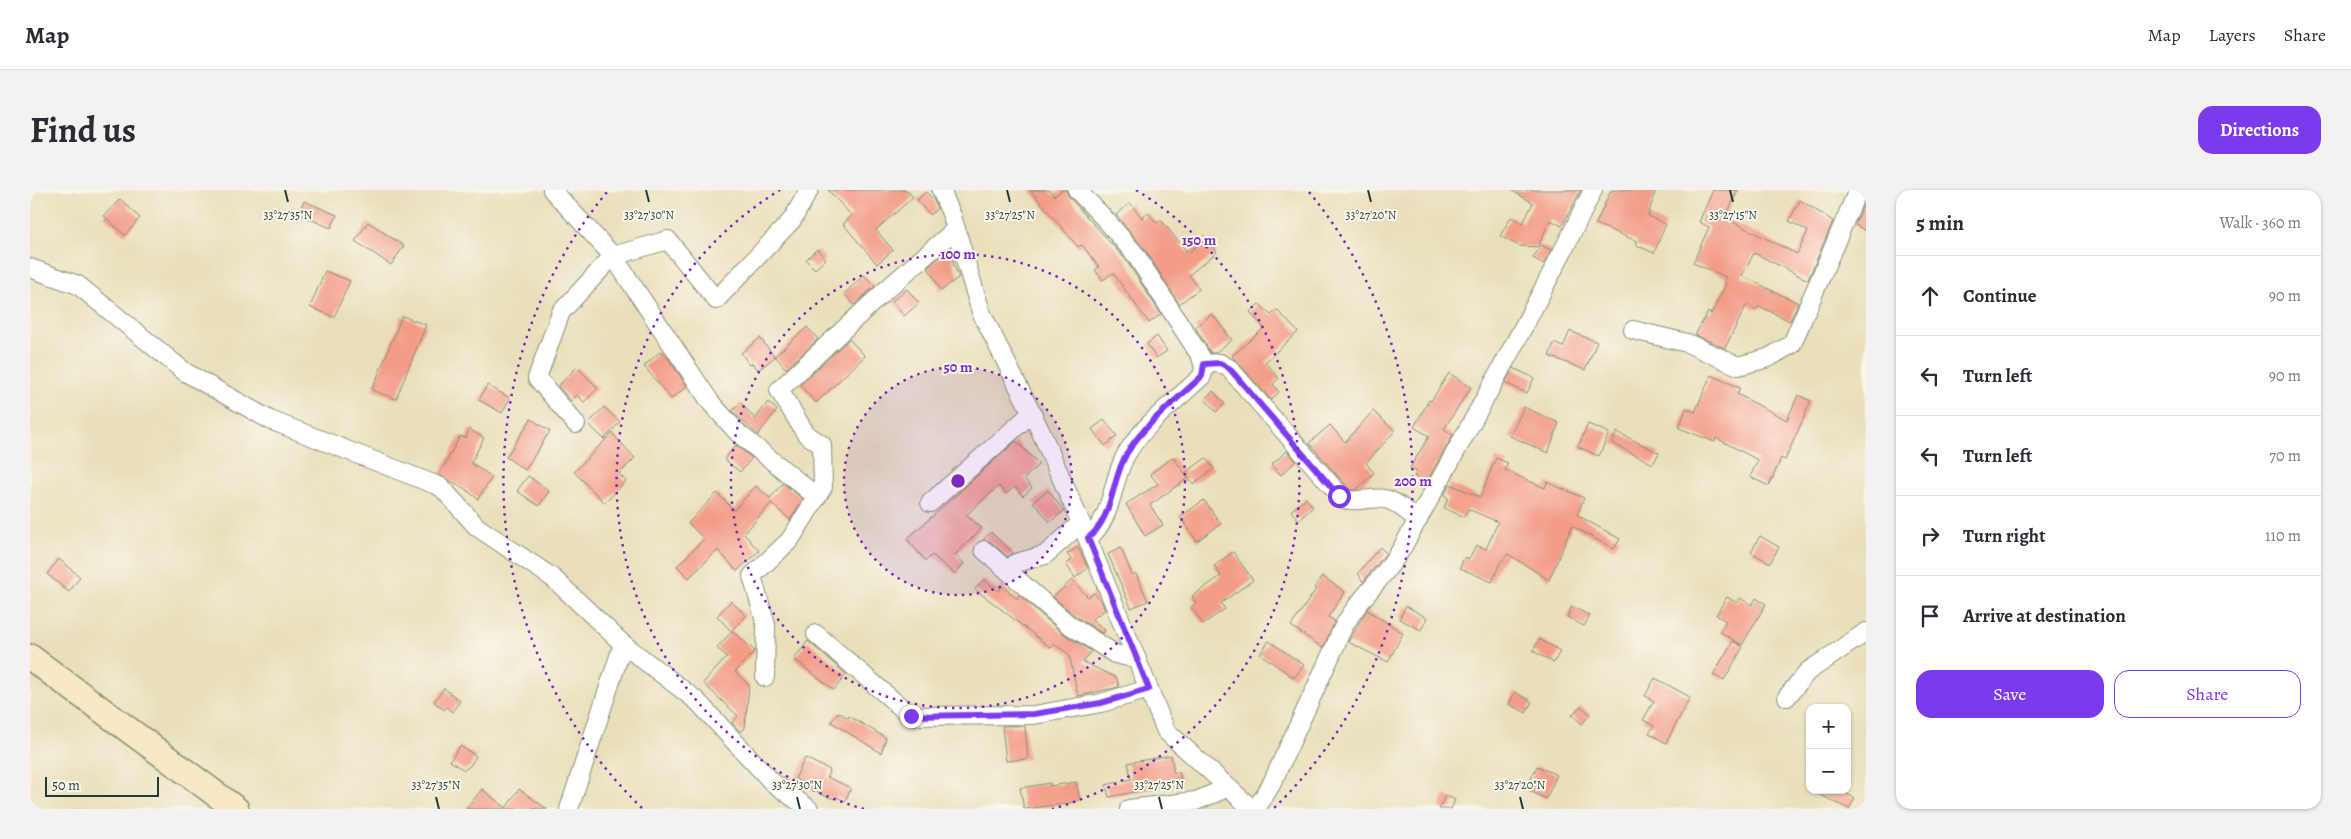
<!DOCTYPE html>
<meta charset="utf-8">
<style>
:root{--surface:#fff;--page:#f2f2f3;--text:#2b2b33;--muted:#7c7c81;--line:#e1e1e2;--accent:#7c3aed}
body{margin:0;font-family:Alegreya,serif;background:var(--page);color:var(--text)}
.controls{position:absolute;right:15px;bottom:15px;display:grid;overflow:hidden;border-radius:10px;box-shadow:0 1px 4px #0004}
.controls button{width:45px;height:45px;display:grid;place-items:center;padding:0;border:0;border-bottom:1px solid var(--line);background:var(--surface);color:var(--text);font:25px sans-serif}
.scale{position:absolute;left:15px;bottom:12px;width:114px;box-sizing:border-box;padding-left:5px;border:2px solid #1f3d34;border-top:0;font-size:14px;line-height:18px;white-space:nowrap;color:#1f3d34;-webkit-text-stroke:4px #fbf7ec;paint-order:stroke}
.stop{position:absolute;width:15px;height:15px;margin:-11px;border:4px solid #7c3aed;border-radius:50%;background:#fff}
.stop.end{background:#7c3aed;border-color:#fff;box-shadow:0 1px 5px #0008}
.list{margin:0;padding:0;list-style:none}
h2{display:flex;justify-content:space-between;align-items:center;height:65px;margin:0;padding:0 20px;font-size:21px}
h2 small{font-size:16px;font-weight:400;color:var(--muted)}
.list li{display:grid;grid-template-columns:32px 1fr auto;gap:15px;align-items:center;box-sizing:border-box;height:80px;padding:0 20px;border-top:1px solid var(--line)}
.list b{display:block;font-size:19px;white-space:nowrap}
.list em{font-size:16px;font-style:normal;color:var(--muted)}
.actions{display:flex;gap:10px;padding:15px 20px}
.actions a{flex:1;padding:11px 0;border:1px solid var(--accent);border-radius:15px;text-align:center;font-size:18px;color:var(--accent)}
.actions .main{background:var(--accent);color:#fff}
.icon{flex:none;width:28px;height:28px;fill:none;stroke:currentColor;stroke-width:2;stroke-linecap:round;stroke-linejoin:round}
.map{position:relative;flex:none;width:1836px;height:619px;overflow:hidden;border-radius:15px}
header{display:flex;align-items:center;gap:30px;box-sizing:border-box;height:70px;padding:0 25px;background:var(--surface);border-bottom:1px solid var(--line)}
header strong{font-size:24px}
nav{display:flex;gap:28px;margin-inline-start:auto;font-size:18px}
.intro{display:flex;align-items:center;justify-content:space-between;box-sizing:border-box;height:120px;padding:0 30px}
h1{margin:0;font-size:35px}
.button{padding:12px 22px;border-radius:15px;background:var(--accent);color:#fff;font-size:18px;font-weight:700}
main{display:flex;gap:30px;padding:0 30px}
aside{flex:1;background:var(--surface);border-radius:15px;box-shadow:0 1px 4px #0004}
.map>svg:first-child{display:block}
.building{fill:#f39d88}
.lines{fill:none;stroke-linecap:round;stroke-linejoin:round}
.minor-casing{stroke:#848e77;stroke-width:20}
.secondary-casing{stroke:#848e77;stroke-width:28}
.minor{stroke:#fff;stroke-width:18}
.secondary{stroke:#f8e8c3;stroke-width:25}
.route{stroke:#7c3aed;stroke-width:6}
.ticks{fill:none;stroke:#1f3d34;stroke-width:2}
.ring{fill:none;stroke:#7b2cbf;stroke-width:2.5;stroke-dasharray:2.5 5}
.ticks-label{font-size:12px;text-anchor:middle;fill:#1f3d34;stroke:#fbf7ec;stroke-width:4;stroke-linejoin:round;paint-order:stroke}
.centre{fill:#7b2cbf;stroke:#fbf7ec;stroke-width:2.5}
.ring-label{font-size:15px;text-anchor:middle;font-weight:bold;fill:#7b2cbf;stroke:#fbf7ec;stroke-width:4;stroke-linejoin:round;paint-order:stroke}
</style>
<header>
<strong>Map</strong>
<nav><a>Map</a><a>Layers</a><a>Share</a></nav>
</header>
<div class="intro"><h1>Find us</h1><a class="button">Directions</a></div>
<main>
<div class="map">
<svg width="1836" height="619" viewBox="0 0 1836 619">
<rect width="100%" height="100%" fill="#fbf7ec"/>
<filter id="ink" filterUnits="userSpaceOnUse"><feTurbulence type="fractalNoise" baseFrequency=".02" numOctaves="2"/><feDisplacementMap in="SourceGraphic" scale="10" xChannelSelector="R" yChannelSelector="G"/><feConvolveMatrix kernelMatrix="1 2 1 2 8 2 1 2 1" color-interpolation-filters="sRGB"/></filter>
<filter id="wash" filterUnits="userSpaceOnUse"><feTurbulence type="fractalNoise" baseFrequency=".0096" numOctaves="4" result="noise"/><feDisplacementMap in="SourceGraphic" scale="20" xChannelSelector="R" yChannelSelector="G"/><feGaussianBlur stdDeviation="1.12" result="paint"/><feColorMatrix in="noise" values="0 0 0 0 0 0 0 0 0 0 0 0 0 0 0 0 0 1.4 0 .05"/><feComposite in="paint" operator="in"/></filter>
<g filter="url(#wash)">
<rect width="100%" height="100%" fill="#e9dfba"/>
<g id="blocks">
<g class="building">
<path d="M798 0H877L883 7 846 40 863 60 847 74 813 34 822 26Z"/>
<path d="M1000 0H1019L1024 6 1032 0H1036L1039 7 1096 70 1131 124 1119 133 1083 83 1073 90 1065 80 1069 77 1052 55 1048 57Z"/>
<path d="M1481 0H1551L1532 36 1520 30 1508 57 1489 56 1470 46 1481 27 1493 33 1503 13Z"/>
<path d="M1581 0H1618L1625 2 1618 26 1636 34 1624 63 1606 55 1607 51 1566 34Z"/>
<path d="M1683 0H1708L1695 28 1767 64 1778 41 1759 31 1770 10 1803 31 1778 90 1724 63 1712 86 1768 113 1760 131 1729 116 1727 120 1717 114 1695 158 1665 145 1678 122 1681 124 1696 94 1694 92 1696 87 1663 73 1679 37 1669 32Z"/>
<path d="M896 2 904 10 907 19 900 25 887 10Z"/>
<path d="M1836 8V41L1825 35Z"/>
<path d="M90 9 110 28 95 45 74 26Z"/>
<path d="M274 11 307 25 301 38 268 24Z"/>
<path d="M1100 13 1112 28 1118 23 1127 33 1131 30 1158 63 1176 48 1187 62 1159 85 1169 99 1149 114 1114 58 1086 25Z"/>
<path d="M338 32 374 56 361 75 325 51Z"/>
<path d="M1511 55 1521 60 1514 74 1503 68Z"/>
<path d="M921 58 924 76 929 87 911 101 898 77Z"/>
<path d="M787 59 796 69 785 79 776 70Z"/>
<path d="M295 81 320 91 304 127 280 117Z"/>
<path d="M834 85 845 96 824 115 814 104Z"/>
<path d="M877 99 889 113 874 126 862 111Z"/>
<path d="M1229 114 1241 125 1247 120 1268 142 1235 172 1249 188 1243 194 1249 202 1241 210 1202 166 1234 138 1220 122Z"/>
<path d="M1182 124 1202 150 1185 163H1181L1165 137Z"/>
<path d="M372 126 396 135 366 209 342 200Z"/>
<path d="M777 137 788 149 756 179 745 166Z"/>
<path d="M1540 141 1567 152 1555 180 1519 166 1524 153 1533 157Z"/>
<path d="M1127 146 1137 161 1126 168 1117 154Z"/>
<path d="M730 148 745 167 728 180 723 173 720 175 711 163Z"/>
<path d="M819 149 835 166 786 213 770 195Z"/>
<path d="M631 161 637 167 657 196 641 209 614 176Z"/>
<path d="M547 177 568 198 554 212 547 205 541 211 528 196Z"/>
<path d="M1483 178 1504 188 1497 203 1475 193Z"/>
<path d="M1419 183 1441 197 1414 239 1423 245 1396 293 1384 286 1387 282 1380 278 1399 246 1384 237 1399 210 1401 211Z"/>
<path d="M1681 185 1710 198 1707 204 1757 230 1768 205 1781 211 1755 270 1751 268 1739 296 1720 287 1728 270 1686 248 1685 252 1649 238 1656 218 1665 222Z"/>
<path d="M457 195 480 208 472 223 449 210Z"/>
<path d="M1183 201 1195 214 1186 222 1175 209Z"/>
<path d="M738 212 747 220 728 245 702 221 711 213 725 229Z"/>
<path d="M574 217 590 232 574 249 558 234Z"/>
<path d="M1494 217 1529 233 1518 263 1480 246Z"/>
<path d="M1343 221 1365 241 1336 273 1344 283 1326 300 1319 299 1279 253 1300 235 1315 252Z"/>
<path d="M501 229 520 241 495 280 476 267Z"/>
<path d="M1074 230 1087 246 1075 256 1062 239Z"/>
<path d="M1558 234 1579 243 1569 266 1548 257Z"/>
<path d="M439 239 454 248 441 273 462 287 448 309 434 298 409 285 430 246 436 248Z"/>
<path d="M1587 242 1629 263 1623 274 1582 253Z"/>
<path d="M582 243 605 268 589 284 596 291 575 313 544 282Z"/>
<path d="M986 251 1009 274 994 289 1002 298 993 306 985 297 976 304 969 296 936 325 952 338 925 365 934 373 925 384 902 365 896 371 877 349Z"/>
<path d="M706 255 722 268 710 282 694 269Z"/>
<path d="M1257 261 1266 271 1251 285 1241 275Z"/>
<path d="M1143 267 1158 288 1120 315 1133 335 1115 346 1096 314 1128 294 1120 284Z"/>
<path d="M1176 268 1184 279 1163 294 1155 283Z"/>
<path d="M1466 268 1478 273 1475 280 1515 298 1517 292 1554 308 1547 325 1590 349 1584 359 1542 336 1519 390 1478 364 1470 373 1462 392 1430 378 1434 367 1439 369 1446 355 1456 359 1468 332 1438 319 1434 327 1414 318 1418 308 1414 305 1420 294 1450 307Z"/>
<path d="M498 286 519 301 509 316 487 301Z"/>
<path d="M753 293 773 309 760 330 741 313 714 344 729 361 707 381 688 360 659 388 647 376 674 349 658 333 687 303 704 320 726 296 740 308Z"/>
<path d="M1018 300 1034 321 1020 332 1003 312Z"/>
<path d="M1276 308 1283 317 1269 330 1261 321Z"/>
<path d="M1174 310 1191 334 1167 351 1150 327Z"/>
<path d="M961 342 983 363 978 367 961 352 953 350Z"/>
<path d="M1730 346 1749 357 1740 373 1721 362Z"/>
<path d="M1048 357 1058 378 1045 388 1036 374 1042 370 1037 364Z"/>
<path d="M1350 357 1356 363 1333 392 1328 383Z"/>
<path d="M1091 358 1102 385 1106 384 1118 411 1101 418 1078 364Z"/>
<path d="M1203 362 1223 390 1191 413 1195 419 1173 434 1161 417 1166 413 1162 406 1191 386 1184 376Z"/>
<path d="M29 369 50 387 39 402 17 384Z"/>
<path d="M1292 386 1315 402 1298 427 1305 431 1293 458 1261 436 1286 399 1284 398Z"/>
<path d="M954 389 968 401 972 396 987 409 989 405 1031 442 1061 461 1053 472 1087 488 1089 497 1048 506 1039 464 1024 454 1021 458 945 399Z"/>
<path d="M1042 390 1058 407 1064 403 1072 412 1075 420 1062 429 1075 440 1073 444 1044 425 1023 407Z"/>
<path d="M1697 407 1707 413 1710 408 1722 415 1726 408 1736 414 1712 455 1690 442 1696 431 1686 425Z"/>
<path d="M701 411 716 426 701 441 687 426Z"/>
<path d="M1376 416 1397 428 1391 440 1369 429Z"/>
<path d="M1542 416 1560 426 1554 436 1537 427Z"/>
<path d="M1337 420 1373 443 1358 472 1318 452Z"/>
<path d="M702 441 725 461 705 482 719 495 715 538 711 542 702 533 708 526 673 493 697 467 687 458Z"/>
<path d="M1509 449 1530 461 1524 473 1503 461Z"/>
<path d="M778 451 816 484 804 500 764 469Z"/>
<path d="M1239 451 1274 475 1264 488 1230 464Z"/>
<path d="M1703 451 1713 457 1694 490 1683 485Z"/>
<path d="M1625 488 1660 507 1636 553 1619 543 1624 536 1613 530 1624 511 1615 506Z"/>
<path d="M414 498 430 511 422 522 416 517 414 520 404 512Z"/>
<path d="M1485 502 1502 512 1496 523 1479 514Z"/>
<path d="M1551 516 1560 524 1552 534 1542 525Z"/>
<path d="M808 522 818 528 819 526 856 548 851 563 801 532Z"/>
<path d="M972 536H995L998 569 976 571Z"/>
<path d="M430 556 446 566 440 576 434 580 420 571Z"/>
<path d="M1141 565 1144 583 1149 582 1152 593 1079 607 1076 595 1101 589 1098 573Z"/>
<path d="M775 568 800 580 797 587 821 598 815 611 806 607 805 609 793 605 765 589Z"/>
<path d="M1507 576 1527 585 1516 609 1496 599Z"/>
<path d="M1046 592 1050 610 1035 614 994 619 990 598 1020 593V596Z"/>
<path d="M452 599 476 618 489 599 517 619H436Z"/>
<path d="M1780 600H1809L1825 608 1819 619Z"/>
<path d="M1415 605 1425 610 1421 619H1409Z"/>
</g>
</g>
</g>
<g filter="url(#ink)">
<use href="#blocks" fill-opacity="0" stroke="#848e77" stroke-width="1"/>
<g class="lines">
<g class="minor-casing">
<g id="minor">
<path d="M522 0 583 66 681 213 708 243 787 307"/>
<path d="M911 0 922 26 951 122 1010 240 1051 333 1136 541 1222 619"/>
<path d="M1047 0 1075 29 1105 64 1171 167 1174 178 1172 186C1147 210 1115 233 1097 263 1081 289 1084 328 1058 348"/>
<path d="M0 78 48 95 155 182 240 230 411 297 447 337 523 388 593 454 667 511 742 592 779 619"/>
<path d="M1603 140 1657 153 1708 176 1738 168 1762 154 1828 0"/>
<path d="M1174 174 1190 173 1199 178 1313 309C1329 314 1346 304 1361 311 1371 315 1379 324 1388 330"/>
<path d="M546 234 507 188 531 122 583 66 638 50 686 110 762 30 779 0"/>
<path d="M900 313 1002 223"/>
<path d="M954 360 1038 434 1085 464 1107 469"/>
<path d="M979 381 986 373 1015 365 1051 333"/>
<path d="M786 444 881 526 1004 525 1071 513 1119 499"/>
<path d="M735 487 736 435 722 386 760 350 793 297 792 255 776 244 749 200 858 98 926 39"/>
<path d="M1757 507 1777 482 1836 442"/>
<path d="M539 619 593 454"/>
<path d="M1099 619 1166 611 1197 598"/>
<path d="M1226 619 1241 595 1306 454C1318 417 1352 392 1372 358 1438 240 1504 122 1563 0"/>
</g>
</g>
<g class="secondary-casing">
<path id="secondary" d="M0 467 206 619"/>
</g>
<use href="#minor" class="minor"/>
<use href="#secondary" class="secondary"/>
</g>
</g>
<g class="lines" filter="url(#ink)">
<path class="route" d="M881 526 1004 524 1071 513 1119 499 1058 348C1084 328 1081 289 1097 263 1115 233 1147 210 1172 186L1174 174 1190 173 1199 178 1309 306"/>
</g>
<path class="ticks" d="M255 0 258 12M616 0 619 12M977 0 980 12M1338 0 1341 12M1700 0 1703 12M406 607 409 619M767 607 770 619M1129 607 1132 619M1490 607 1493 619"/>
<circle cx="928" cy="291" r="114" fill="#7b2cbf" fill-opacity=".12"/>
<g class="ring">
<circle cx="928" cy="291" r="114"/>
<circle cx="928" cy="291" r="227"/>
<path d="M834 619A341 341 0 0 1 750 0M1106 0A341 341 0 0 1 1022 619"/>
<path d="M612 618A455 455 0 0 1 577 2M1279 2A455 455 0 0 1 1244 618"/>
</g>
<g class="ticks-label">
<text x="619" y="29">33°27'30"N</text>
<text x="1341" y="29">33°27'20"N</text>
<text x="258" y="29">33°27'35"N</text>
<text x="980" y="29">33°27'25"N</text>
<text x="1703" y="29">33°27'15"N</text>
<text x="406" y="599">33°27'35"N</text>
<text x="767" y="599">33°27'30"N</text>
<text x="1129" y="599">33°27'25"N</text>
<text x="1490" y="599">33°27'20"N</text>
</g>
<circle cx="928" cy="291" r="8" class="centre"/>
<g class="ring-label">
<text x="1169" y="55">150 m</text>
<text x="928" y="69">100 m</text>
<text x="928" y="182">50 m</text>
<text x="1383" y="296">200 m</text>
</g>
</svg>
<div class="controls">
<button>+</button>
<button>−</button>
</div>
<div class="scale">50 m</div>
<div class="stop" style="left:1309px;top:306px"></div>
<div class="stop end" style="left:881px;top:526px"></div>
</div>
<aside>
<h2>5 min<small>Walk · 360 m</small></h2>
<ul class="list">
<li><svg class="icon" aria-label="ahead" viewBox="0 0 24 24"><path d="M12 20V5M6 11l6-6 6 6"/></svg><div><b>Continue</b></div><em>90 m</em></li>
<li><svg class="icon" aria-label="left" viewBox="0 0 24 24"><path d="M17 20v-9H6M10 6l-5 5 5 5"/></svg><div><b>Turn left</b></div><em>90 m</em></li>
<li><svg class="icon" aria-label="left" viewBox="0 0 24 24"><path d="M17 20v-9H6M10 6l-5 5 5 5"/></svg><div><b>Turn left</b></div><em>70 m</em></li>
<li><svg class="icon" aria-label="right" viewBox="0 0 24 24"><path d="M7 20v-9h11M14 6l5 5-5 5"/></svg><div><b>Turn right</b></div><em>110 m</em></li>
<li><svg class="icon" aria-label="arrive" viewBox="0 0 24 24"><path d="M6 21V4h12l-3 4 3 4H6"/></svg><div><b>Arrive at destination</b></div></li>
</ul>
<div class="actions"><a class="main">Save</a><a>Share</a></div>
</aside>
</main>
